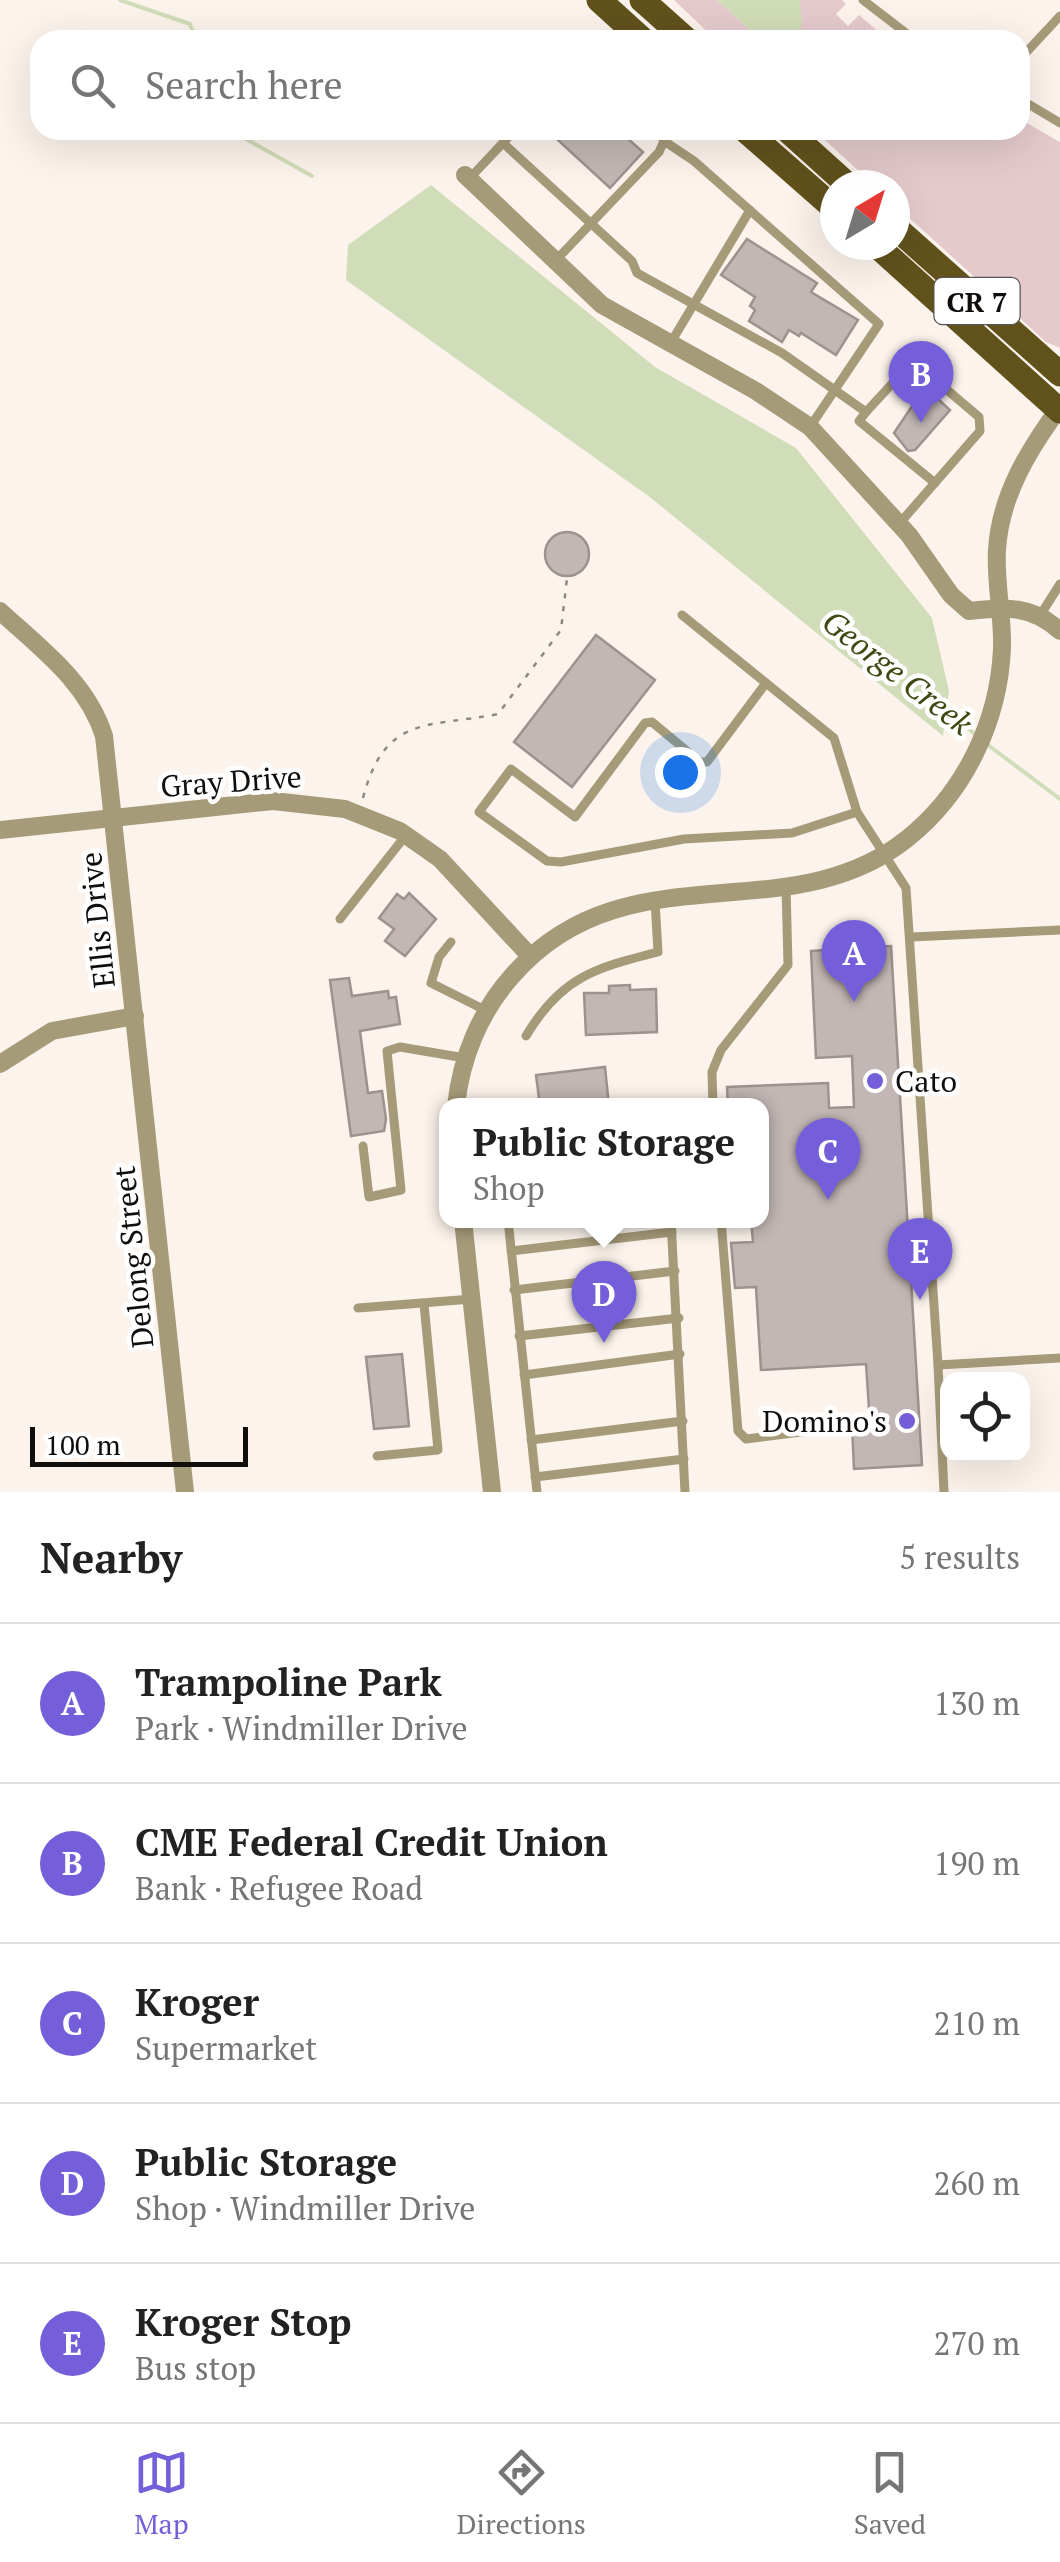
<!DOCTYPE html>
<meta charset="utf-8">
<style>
:root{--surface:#fff;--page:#f2f2f2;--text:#222;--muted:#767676;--line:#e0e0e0;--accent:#755ed9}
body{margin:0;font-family:"PT Serif",serif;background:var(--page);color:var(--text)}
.controls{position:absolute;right:30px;bottom:30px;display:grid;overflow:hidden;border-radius:20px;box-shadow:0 10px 40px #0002}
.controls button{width:90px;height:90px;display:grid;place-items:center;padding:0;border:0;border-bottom:2px solid var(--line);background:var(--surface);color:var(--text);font:50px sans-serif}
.compass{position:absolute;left:820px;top:170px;width:90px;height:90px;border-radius:50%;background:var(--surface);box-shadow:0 10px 40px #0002;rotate:38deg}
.scale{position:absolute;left:30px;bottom:25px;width:218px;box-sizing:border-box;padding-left:10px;border:5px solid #100d0b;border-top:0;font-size:28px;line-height:35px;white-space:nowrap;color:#100d0b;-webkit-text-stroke:8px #fff;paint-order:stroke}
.you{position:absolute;left:680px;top:772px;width:35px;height:35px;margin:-25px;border:8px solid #fff;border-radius:50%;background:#1a73e8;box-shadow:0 0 0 15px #1a73e833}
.badge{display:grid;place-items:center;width:65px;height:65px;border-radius:50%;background:var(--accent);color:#fff;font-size:32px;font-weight:700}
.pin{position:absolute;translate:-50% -82px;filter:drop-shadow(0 2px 5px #0008)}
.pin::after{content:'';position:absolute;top:52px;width:35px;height:30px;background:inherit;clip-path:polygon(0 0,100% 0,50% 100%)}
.popup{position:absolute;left:439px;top:1098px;width:330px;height:130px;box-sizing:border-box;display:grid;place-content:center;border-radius:20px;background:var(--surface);filter:drop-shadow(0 2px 8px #0005);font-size:32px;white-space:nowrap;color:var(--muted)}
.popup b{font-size:38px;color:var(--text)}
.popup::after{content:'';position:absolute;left:50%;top:100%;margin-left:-20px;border:20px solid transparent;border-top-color:var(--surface)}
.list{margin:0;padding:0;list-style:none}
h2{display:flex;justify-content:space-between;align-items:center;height:130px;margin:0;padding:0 40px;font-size:42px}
h2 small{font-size:32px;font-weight:400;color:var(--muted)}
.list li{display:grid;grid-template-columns:65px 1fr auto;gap:30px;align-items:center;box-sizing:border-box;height:160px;padding:0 40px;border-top:2px solid var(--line)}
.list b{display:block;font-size:38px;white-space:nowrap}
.list p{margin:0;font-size:32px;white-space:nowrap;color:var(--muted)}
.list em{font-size:32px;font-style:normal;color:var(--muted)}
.icon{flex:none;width:55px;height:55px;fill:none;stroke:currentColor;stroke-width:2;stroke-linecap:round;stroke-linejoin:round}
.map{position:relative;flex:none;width:1060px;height:1492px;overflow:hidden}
.search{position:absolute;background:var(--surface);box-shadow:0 10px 40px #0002;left:30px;right:30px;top:30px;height:110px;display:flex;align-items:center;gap:25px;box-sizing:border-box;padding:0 35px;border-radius:30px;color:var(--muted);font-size:38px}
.sheet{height:930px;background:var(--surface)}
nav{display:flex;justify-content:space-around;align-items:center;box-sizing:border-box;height:140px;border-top:2px solid var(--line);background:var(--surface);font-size:28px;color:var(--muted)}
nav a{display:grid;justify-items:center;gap:5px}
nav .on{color:var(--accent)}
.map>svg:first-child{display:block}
.green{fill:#e5cacd}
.water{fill:#d1dcb8}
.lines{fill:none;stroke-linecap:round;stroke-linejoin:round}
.stream{stroke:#d1dcb8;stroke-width:4}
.building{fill:#c2b7b4;stroke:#9d928f;stroke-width:2.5}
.path{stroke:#8e8984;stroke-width:2.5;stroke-dasharray:5 8;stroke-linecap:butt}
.lane{stroke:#a69b79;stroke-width:9}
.street{stroke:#a69b79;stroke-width:18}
.primary{stroke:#61521c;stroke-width:25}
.poi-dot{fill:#755ed9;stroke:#fff;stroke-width:4}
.labels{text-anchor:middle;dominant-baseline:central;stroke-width:9;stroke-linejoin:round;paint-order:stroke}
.shield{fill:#fff;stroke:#585654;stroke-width:2.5}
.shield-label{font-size:28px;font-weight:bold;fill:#100d0b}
.street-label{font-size:30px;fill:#100d0b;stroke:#fff}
.poi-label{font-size:30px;fill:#100d0b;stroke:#fff;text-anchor:start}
.water-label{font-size:32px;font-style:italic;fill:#3f4a13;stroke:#fff}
</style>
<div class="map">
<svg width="1060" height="1492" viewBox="0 0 1060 1492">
<rect width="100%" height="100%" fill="#fcf4ec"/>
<g class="green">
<path d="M674 0H717L761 40H716Z"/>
<path d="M800 0H842L846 4 836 14 848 26 859 15 888 40H790L795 35Z"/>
<path d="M1020 119 1060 142V348L1046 342 895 205V185H874L814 130H1020Z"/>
</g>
<g class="water">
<path d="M717 0H800L802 25 790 40H761Z"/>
<path d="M431 185 655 367 796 448 932 618 949 691 943 736 651 498 346 280 348 245Z"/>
</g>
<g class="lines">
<g class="stream">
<path d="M120 0 190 24 196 40"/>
<path d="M230 130 312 176"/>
<path d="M946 710 977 736"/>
<path d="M984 742 1060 799"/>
</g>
</g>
<g class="building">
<path d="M547 130H618L643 152 610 188Z"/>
<path d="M747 239 817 283 811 292 858 320 836 355 801 333 799 336 789 330 782 342 749 321 755 310 750 306 755 297 721 275Z"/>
<path d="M925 387 950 410 915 450 908 451 894 433Z"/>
<circle cx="567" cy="554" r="22"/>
<path d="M596 635 655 680 572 787 514 742Z"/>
<path d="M409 893 436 919 405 956 385 941 394 929 379 918 397 894 404 899Z"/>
<path d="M891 946 922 1465 854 1469 852 1425 870 1424 866 1364 761 1370 756 1287 735 1288 731 1243 753 1242 751 1220H762V1106H728L727 1087 828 1083 829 1108 854 1107 852 1056 816 1058 811 951Z"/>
<path d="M349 978 352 996 388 991 389 998 396 997 400 1024 360 1031 368 1093 382 1091 386 1119 384 1131 351 1136 330 980Z"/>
<path d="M630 985V990L656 989 657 1032 586 1035 584 993H609V986Z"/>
<path d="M605 1067 609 1106H540L536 1075Z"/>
<path d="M402 1354 409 1426 374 1429 366 1357Z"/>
</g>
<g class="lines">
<g class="path">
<path d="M706 31 716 40"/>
<path d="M363 798C385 714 427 728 498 714L561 630 567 578"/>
</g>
<g class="lane">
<path d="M863 0 915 40"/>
<path d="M1020 59 1060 16"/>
<path d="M1020 99 1060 123"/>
<path d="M664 141 694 161 879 324 810 427"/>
<path d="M503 143 632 261 637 273 782 353 866 412 913 361 979 417 980 431 899 524"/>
<path d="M469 179 515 130"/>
<path d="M557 259 659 152 664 141 658 130"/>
<path d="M670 344 750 210"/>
<path d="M866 412 859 421 935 483"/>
<path d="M1041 614 1060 584"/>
<path d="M682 615 834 738 857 812 906 888 938 1365 1060 1358"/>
<path d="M766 683 707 762H700L652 722 645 723 575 817 511 769 479 812 547 861 561 862 684 839 792 833 857 812"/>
<path d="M340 919 406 835"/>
<path d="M912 937 1060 930"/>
<path d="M451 942 439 957 431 983 487 1011"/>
<path d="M526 1036C561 977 595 968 658 952L655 901"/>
<path d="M713 1106 712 1072 721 1050 788 965 786 886"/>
<path d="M363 1146 369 1197 401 1190 387 1051 400 1047 465 1058"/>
<path d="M508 1220 537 1492"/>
<path d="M671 1220 685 1492"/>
<path d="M721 1220 738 1431 746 1439 841 1427"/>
<path d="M511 1251 672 1232"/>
<path d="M514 1290 675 1271"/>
<path d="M358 1308 472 1299"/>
<path d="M519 1336 679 1318"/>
<path d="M938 1365 944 1492"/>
<path d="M524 1375 680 1354"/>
<path d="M531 1440 683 1421"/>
<path d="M377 1456 438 1450 424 1304"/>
<path d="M535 1477 684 1459"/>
</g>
<g class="street">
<path d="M465 175 602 305 756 391 810 427 909 535 951 595 969 611C1006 607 1032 605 1060 631"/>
<path d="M0 611C41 649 87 682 104 736L185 1492"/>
<path d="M0 830 273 801 345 809 400 831 440 859 530 956"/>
<path d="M0 1064 52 1031 135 1016"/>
<path d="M456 1106C461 1058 480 1012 512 976 626 845 788 935 908 838 965 792 999 721 1002 648 1003 615 995 582 997 550 1000 496 1029 449 1060 407"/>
<path d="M463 1220 492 1492"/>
</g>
<g class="primary">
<path d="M599 0 643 40"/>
<path d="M642 0 687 40"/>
<path d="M745 130 835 209"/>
<path d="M787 130 848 185"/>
<path d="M895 227 1060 374"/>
<path d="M876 245 1060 411"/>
</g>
</g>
<g class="poi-dot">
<circle cx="875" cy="1081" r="10"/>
<circle cx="907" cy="1421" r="10"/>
</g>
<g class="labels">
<rect class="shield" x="934.5" y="278" width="85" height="46" rx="8"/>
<g class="shield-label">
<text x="977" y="301">CR 7</text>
</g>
<g class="street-label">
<text transform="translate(231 781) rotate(-4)">Gray Drive</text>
<text transform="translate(97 920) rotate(-96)">Ellis Drive</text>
<text transform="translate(133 1257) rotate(-96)">Delong Street</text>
</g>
<g class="poi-label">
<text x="895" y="1081">Cato</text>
<text x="887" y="1421" text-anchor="end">Domino's</text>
</g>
<g class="water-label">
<text transform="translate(898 672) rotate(38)">George Creek</text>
</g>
</g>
</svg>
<div class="controls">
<button><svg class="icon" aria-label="locate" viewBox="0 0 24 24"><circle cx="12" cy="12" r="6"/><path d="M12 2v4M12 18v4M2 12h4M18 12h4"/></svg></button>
</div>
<svg class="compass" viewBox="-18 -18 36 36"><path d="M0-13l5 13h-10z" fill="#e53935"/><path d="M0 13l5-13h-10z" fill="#767676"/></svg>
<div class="scale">100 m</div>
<div class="you"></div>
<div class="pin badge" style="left:854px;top:1002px">A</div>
<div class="pin badge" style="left:921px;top:423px">B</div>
<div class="pin badge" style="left:828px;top:1200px">C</div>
<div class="pin badge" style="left:604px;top:1343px">D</div>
<div class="popup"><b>Public Storage</b>Shop</div>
<div class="pin badge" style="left:920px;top:1300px">E</div>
<div class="search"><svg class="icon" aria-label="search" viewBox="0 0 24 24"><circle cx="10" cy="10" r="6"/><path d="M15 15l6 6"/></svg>Search here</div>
</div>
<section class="sheet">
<h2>Nearby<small>5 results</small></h2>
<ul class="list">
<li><span class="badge">A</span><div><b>Trampoline Park</b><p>Park · Windmiller Drive</p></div><em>130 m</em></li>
<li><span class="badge">B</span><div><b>CME Federal Credit Union</b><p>Bank · Refugee Road</p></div><em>190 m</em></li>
<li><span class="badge">C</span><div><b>Kroger</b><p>Supermarket</p></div><em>210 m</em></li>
<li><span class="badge">D</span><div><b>Public Storage</b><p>Shop · Windmiller Drive</p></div><em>260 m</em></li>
<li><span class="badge">E</span><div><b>Kroger Stop</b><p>Bus stop</p></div><em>270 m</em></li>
</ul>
</section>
<nav>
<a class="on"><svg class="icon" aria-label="map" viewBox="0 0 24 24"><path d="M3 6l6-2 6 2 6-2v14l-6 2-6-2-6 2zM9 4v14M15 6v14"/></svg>Map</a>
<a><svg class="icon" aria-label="directions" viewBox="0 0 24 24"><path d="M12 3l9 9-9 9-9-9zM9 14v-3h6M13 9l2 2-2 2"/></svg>Directions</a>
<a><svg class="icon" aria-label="saved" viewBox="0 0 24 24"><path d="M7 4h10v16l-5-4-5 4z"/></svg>Saved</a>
</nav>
